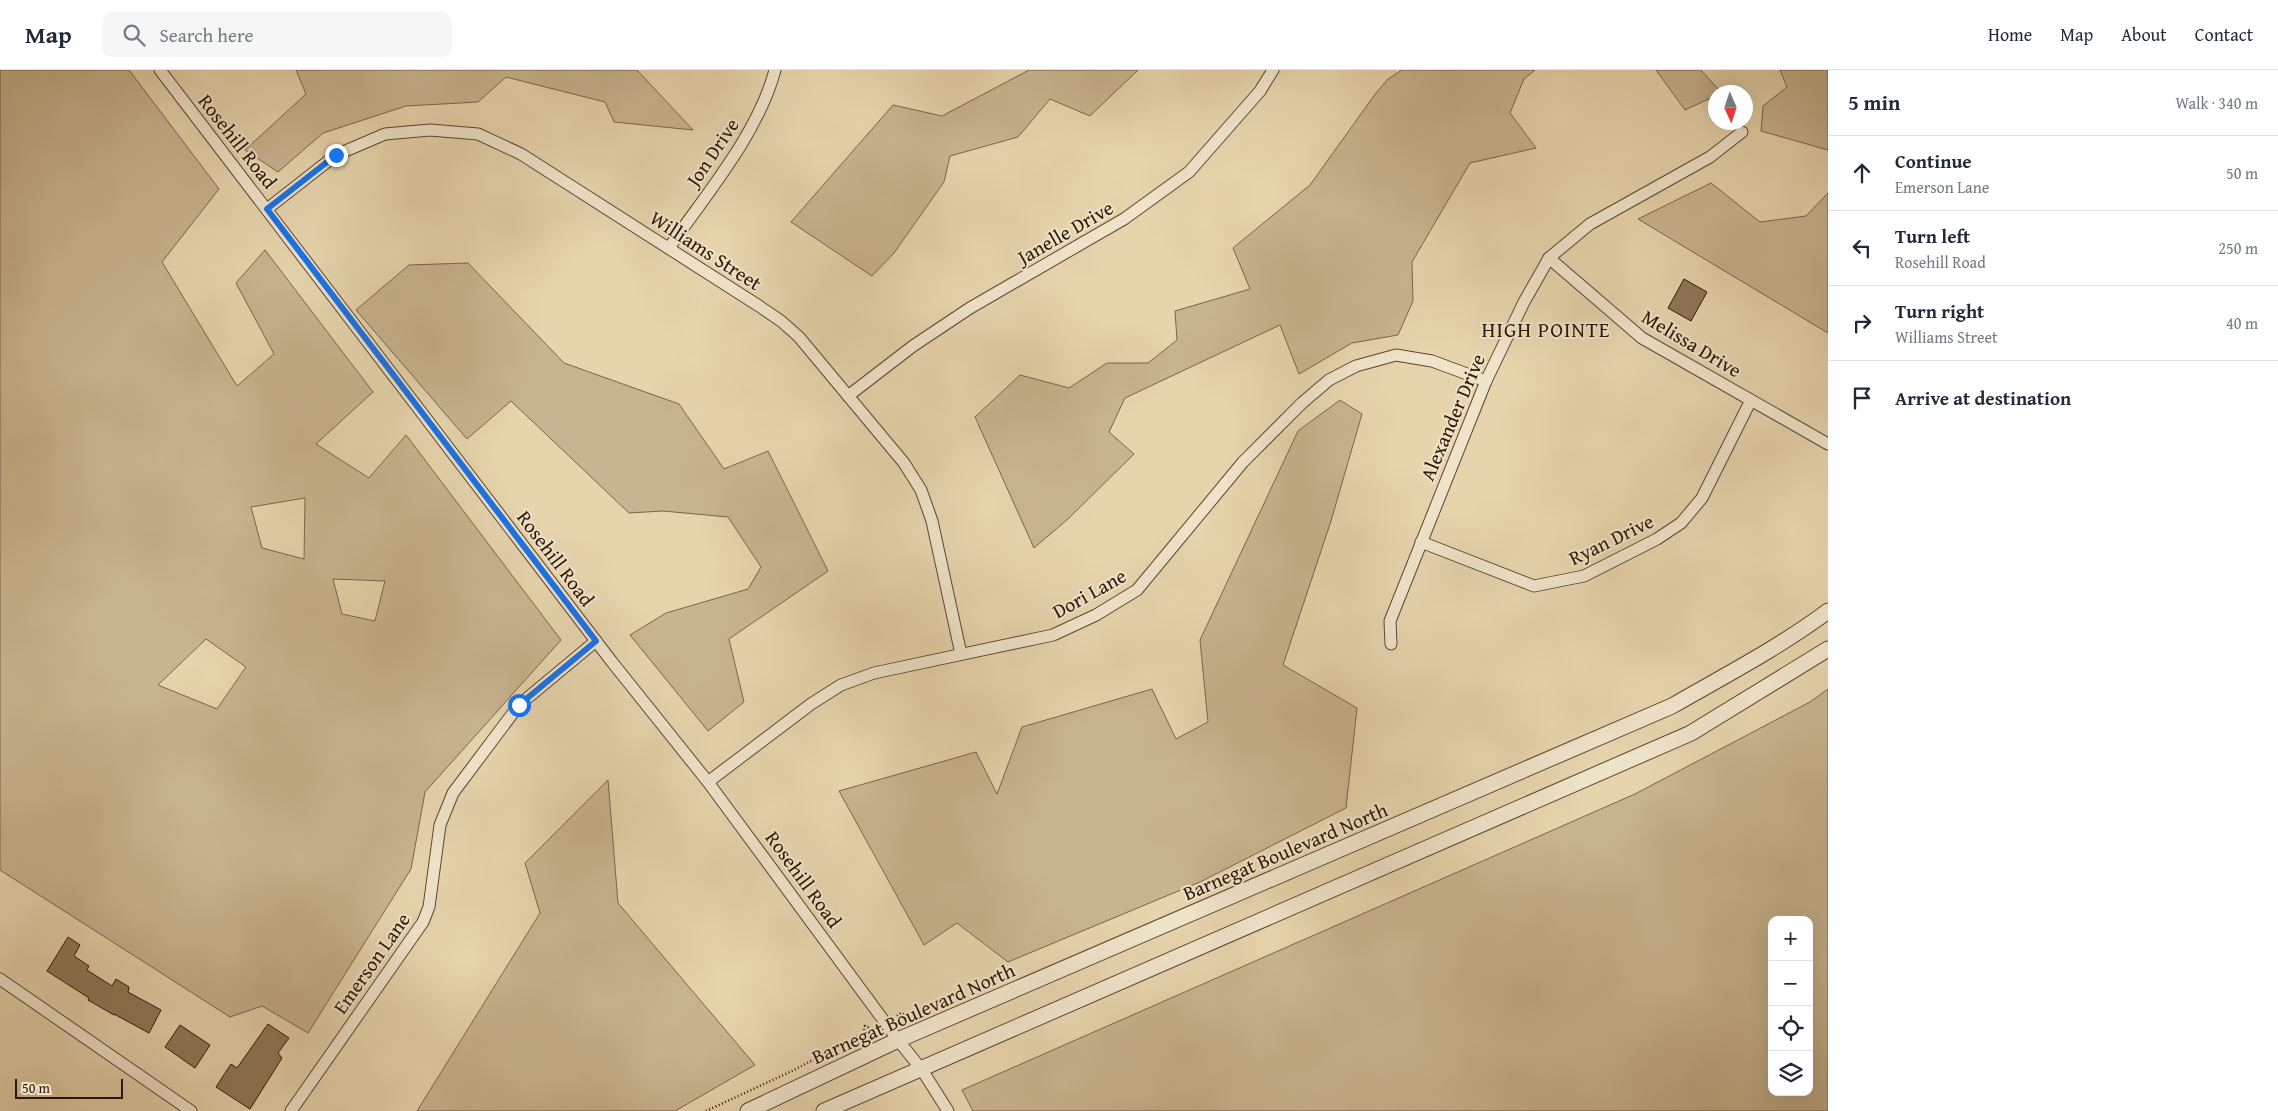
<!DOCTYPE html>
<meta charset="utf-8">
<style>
:root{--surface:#fff;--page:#f6f6f7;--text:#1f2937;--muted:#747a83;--line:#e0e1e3}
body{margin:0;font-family:"Gentium Book Plus",serif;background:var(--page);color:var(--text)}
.controls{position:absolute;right:15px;bottom:15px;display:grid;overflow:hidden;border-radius:10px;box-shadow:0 5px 20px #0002}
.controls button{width:45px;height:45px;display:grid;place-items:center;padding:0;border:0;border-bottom:1px solid var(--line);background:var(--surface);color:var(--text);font:25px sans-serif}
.compass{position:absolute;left:1708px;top:15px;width:45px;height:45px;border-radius:50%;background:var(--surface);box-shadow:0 5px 20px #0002;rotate:177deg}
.scale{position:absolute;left:15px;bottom:12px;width:108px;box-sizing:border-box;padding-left:5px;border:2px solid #2e1601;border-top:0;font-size:14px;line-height:18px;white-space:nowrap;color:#2e1601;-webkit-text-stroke:4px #efe3ca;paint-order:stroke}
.stop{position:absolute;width:15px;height:15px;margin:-11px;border:4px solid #1a73e8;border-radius:50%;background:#fff}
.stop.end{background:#1a73e8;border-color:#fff;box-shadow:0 1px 5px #0008}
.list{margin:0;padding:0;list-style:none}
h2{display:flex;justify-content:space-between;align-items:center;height:65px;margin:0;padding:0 20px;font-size:21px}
h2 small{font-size:16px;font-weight:400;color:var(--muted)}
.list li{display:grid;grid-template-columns:32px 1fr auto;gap:15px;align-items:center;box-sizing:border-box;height:75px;padding:0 20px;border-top:1px solid var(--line)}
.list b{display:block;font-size:19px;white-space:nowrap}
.list p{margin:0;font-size:16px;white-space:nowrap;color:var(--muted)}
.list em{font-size:16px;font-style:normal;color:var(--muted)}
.icon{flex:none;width:28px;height:28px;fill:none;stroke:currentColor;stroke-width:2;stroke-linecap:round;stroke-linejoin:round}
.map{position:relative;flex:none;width:1828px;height:1041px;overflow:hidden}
header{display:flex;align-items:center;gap:30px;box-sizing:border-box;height:70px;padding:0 25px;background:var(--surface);border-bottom:1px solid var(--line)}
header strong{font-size:24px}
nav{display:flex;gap:28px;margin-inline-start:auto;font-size:18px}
.search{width:350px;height:45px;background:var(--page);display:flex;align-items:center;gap:12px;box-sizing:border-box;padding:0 18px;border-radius:10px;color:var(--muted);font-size:19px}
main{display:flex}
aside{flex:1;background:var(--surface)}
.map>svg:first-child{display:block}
.green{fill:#c7b490;stroke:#7a6548;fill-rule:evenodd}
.building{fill:#8e795a;stroke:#2e1601}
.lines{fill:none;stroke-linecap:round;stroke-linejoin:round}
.minor-casing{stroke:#5c462c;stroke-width:13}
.tertiary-casing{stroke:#5c462c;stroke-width:17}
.path{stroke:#2e1601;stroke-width:2.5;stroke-dasharray:1 2.5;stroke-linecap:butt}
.minor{stroke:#efe3ca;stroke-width:11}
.tertiary{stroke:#efe3ca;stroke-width:15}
.route{stroke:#1a73e8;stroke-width:6}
.labels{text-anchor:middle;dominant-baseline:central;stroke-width:4;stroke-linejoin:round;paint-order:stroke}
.street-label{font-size:20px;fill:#2e1601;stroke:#efe3ca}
.neighbourhood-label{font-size:21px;letter-spacing:1px;fill:#2e1601;stroke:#efe3ca}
</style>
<header>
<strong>Map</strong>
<div class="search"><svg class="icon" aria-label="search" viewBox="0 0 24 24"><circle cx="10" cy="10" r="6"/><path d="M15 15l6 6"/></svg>Search here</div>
<nav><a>Home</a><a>Map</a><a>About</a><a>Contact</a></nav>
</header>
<main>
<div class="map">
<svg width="1828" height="1041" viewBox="0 0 1828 1041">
<rect width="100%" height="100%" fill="#e6d4ad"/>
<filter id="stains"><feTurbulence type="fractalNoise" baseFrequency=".004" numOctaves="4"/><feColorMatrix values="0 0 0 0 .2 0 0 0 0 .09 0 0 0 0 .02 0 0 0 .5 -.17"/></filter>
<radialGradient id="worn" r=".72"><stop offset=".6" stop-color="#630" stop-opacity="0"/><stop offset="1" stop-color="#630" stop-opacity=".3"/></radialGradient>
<g class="green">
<path d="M0 0H129L219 119 162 192 237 316 274 284 236 213 265 180 373 322 316 374 369 408 406 365 561 570 425 722 411 799 308 963 262 936 230 947 0 800ZM305 428 304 489 262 478 251 437ZM333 509 385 511 375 551 342 544ZM206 569 246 597 217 639 158 615Z"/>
<path d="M296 0H637L693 60 614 52 605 32 506 7 478 32 406 36 323 63 278 102 245 80 306 24Z"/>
<path d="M1029 0H1138L1090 46 1050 29 1018 67 950 86 944 112 894 183 872 206 791 152 893 35 942 46Z"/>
<path d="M1402 0H1535L1524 9 1510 43 1536 78 1470 93 1412 192 1413 231 1398 265 1352 273 1299 304 1280 255 1125 328 1109 362 1134 384 1068 449 1034 478 975 347 1020 305 1069 318 1107 293H1148L1177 270 1175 241 1250 219 1233 178 1310 115 1376 23 1388 9Z"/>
<path d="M1656 0H1701L1721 22H1716L1715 26 1685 40Z"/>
<path d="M1780 0H1828V80L1761 61 1763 36 1787 17Z"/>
<path d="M1711 113 1760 152 1806 146 1828 123V263L1638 149Z"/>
<path d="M468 193 564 293 679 334 724 399 768 381 828 501 729 569 744 632 708 661 630 565 666 543 748 519 761 497 728 447 663 441 629 443 511 331 467 369 356 240 409 195Z"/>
<path d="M1340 330 1362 344 1331 451 1283 595 1357 638 1346 738 1200 812 1008 892 957 853 924 875 839 721 976 682 997 724 1022 657 1152 619 1176 669 1208 652 1200 570 1298 361Z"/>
<path d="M1828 619V1041H973L962 1020 1635 724 1810 632ZM1772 850H1809V1022H1772Z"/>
<path d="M608 710 618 833 755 995 675 1041H417L540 843 525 793Z"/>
</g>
<g class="building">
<path d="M1684 209 1707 222 1691 251 1668 238Z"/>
<path d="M68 867 80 875 74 886 89 896 87 900 112 916 116 909 129 917 128 922 161 940 149 963 114 944V945L88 930 89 928 47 901Z"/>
<path d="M268 954 289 968 278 983 282 988 250 1039 216 1017 231 994 237 998Z"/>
<path d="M180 955 210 975 195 998 165 977Z"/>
</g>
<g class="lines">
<g class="minor-casing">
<g id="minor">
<path d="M160 0 612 592 708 712 898 970 922 1000 948 1041"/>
<path d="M267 139 336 85 385 64 430 60 478 64 521 84 759 236 781 251 799 267 904 393 921 420 932 451 961 584"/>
<path d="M669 178C706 124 758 64 775 0"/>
<path d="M1549 188 1642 268 1828 374"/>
<path d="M848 326 913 276 970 238 1124 149 1189 102 1260 21 1273 0"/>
<path d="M1421 472 1534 516 1584 506 1657 469 1681 453 1702 428 1751 330"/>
<path d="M1391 574 1390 551 1486 311 1524 232 1549 188 1590 154 1710 87 1742 62"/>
<path d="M708 712 811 634 841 615 874 603 1053 565 1096 545 1137 520 1243 392 1302 333 1329 310 1356 296 1396 285 1432 291 1486 311"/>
<path d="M0 909 191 1041"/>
<path d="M291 1041 423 852 429 837 440 755 453 723 519 635 596 571"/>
</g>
</g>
<g class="tertiary-casing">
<g id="tertiary">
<path d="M748 1041 898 970 1672 636C1724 606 1780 577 1828 541"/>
<path d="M824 1041 1691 663 1828 579"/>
</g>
</g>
<g class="path">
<path d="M897 946 901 943 907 946 916 945"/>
<path d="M706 1041 794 1000 863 963 865 956 871 958"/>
</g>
<use href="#minor" class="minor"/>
<use href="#tertiary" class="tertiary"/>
</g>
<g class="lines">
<path class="route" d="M336 85 267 139 596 571 519 635"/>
</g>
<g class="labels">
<g class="street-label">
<text transform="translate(238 71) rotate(52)">Rosehill Road</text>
<text transform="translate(712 82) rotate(-56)">Jon Drive</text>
<text transform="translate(1065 162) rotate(-30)">Janelle Drive</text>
<text transform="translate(706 180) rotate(33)">Williams Street</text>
<text transform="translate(1692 273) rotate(31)">Melissa Drive</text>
<text transform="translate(1452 347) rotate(-67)">Alexander Drive</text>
<text transform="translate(1611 469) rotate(-26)">Ryan Drive</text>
<text transform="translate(556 488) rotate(53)">Rosehill Road</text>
<text transform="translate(1089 523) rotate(-29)">Dori Lane</text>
<text transform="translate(1285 781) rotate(-23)">Barnegat Boulevard North</text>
<text transform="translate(804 809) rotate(54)">Rosehill Road</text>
<text transform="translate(371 893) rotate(-55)">Emerson Lane</text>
<text transform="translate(913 943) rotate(-24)">Barnegat Boulevard North</text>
</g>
<g class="neighbourhood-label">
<text x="1546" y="259">HIGH POINTE</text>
</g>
</g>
<rect width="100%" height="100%" filter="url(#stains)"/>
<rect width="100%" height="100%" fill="url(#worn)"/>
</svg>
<div class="controls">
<button>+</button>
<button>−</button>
<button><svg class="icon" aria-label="locate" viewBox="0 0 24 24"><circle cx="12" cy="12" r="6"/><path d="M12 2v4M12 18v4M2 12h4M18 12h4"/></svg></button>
<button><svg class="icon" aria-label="layers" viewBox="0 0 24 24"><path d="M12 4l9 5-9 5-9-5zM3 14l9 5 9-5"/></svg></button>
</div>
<svg class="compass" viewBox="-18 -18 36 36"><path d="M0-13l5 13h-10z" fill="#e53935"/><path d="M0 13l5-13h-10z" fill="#747a83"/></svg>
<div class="scale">50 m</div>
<div class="stop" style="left:519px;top:635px"></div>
<div class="stop end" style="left:336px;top:85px"></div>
</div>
<aside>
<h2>5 min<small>Walk · 340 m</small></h2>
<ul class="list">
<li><svg class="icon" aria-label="ahead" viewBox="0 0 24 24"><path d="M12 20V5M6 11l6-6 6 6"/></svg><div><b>Continue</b><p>Emerson Lane</p></div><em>50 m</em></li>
<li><svg class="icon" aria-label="left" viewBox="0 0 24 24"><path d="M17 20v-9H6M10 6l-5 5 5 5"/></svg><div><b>Turn left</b><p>Rosehill Road</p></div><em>250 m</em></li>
<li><svg class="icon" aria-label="right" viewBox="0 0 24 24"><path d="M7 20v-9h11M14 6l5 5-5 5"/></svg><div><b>Turn right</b><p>Williams Street</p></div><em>40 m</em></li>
<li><svg class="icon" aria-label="arrive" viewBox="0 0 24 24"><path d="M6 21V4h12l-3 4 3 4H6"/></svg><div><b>Arrive at destination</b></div></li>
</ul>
</aside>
</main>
